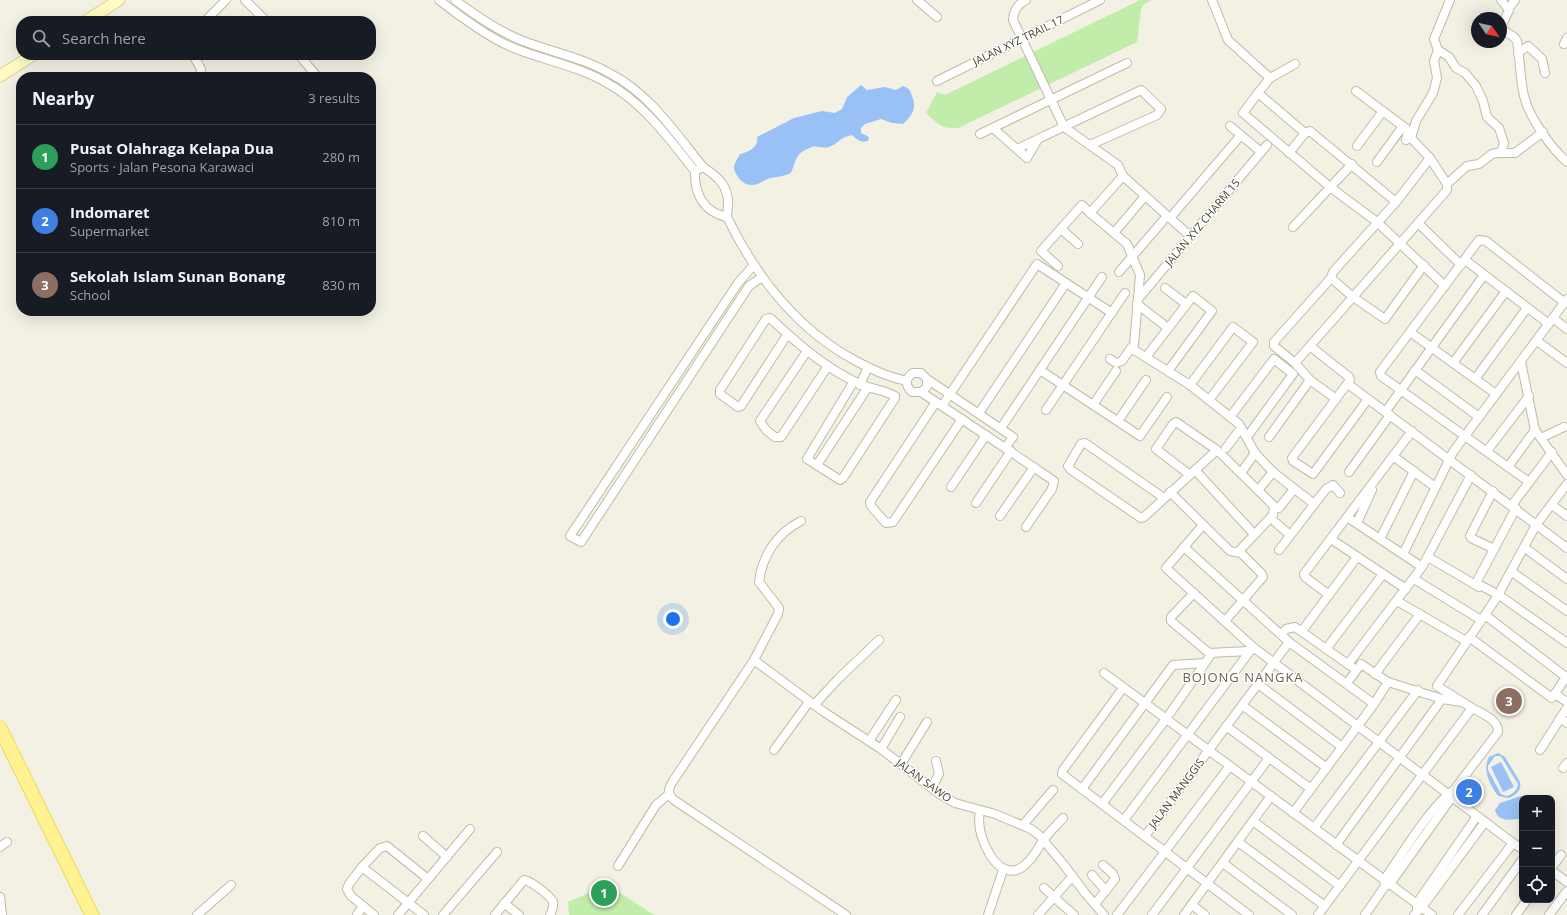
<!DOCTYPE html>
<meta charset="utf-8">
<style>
:root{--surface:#171b24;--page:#20242c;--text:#f1f3f6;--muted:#9ea1a6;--line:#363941;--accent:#7c3aed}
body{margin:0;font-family:"Open Sans",sans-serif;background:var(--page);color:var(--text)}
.controls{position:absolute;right:12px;bottom:12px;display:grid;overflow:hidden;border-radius:8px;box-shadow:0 4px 16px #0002}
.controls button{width:36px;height:36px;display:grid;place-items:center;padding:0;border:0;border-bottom:1px solid var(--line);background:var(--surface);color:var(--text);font:20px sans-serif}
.compass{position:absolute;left:1471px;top:12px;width:36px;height:36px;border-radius:50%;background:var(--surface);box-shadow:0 4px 16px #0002;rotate:124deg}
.you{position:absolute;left:673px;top:619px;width:14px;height:14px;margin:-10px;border:3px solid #fff;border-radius:50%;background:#1a73e8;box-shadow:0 0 0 6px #1a73e833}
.badge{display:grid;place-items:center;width:26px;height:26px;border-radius:50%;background:var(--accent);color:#fff;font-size:13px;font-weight:700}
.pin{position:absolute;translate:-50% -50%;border:2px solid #fff;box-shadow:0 1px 4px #0006}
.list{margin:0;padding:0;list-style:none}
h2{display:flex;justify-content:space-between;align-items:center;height:52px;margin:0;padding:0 16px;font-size:17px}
h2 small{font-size:13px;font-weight:400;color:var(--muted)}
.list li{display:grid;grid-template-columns:26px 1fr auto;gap:12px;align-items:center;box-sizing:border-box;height:64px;padding:0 16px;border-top:1px solid var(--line)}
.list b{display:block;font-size:15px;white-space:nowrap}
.list p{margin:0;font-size:13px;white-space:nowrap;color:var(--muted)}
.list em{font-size:13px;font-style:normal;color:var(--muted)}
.icon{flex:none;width:22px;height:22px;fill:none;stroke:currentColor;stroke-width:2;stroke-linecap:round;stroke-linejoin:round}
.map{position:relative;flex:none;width:1567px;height:915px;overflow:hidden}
.search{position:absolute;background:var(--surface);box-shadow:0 4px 16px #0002;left:16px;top:16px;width:360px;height:44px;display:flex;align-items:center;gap:10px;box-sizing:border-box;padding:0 14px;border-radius:16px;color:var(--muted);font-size:15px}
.panel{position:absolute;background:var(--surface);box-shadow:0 4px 16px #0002;left:16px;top:72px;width:360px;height:244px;border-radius:16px}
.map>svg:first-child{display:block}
.green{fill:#c2eca9}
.water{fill:#9ac1f6;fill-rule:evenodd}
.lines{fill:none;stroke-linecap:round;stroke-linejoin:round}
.street-casing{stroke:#c0bba6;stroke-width:10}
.secondary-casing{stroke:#d7d190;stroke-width:13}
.primary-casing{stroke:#edda58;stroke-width:15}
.street{stroke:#fff;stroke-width:8}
.secondary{stroke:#fffbc2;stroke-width:11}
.primary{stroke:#fff391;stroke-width:13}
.labels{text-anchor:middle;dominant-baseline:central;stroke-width:3;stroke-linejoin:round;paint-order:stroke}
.street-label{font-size:11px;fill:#464233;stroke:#fff}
.quarter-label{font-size:13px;letter-spacing:1px;fill:#6a624a;stroke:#fff}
</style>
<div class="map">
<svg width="1567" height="915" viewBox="0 0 1567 915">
<rect width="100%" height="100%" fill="#f3f1e4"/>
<g class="green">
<path d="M1140 0H1152L1143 5 1141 10 1137 42 958 128C943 130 936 123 926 113L937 92 945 95Z"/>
<path d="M608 885 654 915H569L568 902Z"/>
</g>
<g class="water">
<path d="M861 85 867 90 885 87 896 90 903 86 909 89C917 105 916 112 903 124L892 123 881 119 865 124 861 128V133L869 137 868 141C860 143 858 140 852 135 833 139 837 152 814 146 795 154 798 155 791 173 784 176 778 177 770 178 763 180 758 186 750 185 743 185 735 175 734 168 734 163 738 158 740 154 749 152 759 147 757 137L794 118 822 111 835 113 842 109 847 97Z"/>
<path d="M1498 753 1505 757 1520 782C1522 790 1516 795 1509 798L1498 796C1490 785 1482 770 1489 757ZM1495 756H1500L1502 758 1518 784C1517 791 1512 795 1506 796L1501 794 1488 770V766Z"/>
<path d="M1501 762 1514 787 1503 792 1491 767Z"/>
<path d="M1521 796 1526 798H1522V816L1519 819C1509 820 1498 822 1495 810L1500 803Z"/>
</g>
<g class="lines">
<g class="street-casing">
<g id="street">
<path d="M245 0 266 21"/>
<path d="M439 0C459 16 495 42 519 50 548 61 580 67 607 83 644 103 669 139 695 171"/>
<path d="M455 0C476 16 498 31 523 41 552 52 584 58 611 74 650 94 676 134 703 167"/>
<path d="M917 0 937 17"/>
<path d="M1026 0C1017 5 1014 10 1013 20L1064 127 1118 165 1123 176 1090 213 1127 244 1140 275 1134 345 1131 348 1190 385 1239 424 1255 453 1273 472 1314 504"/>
<path d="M1212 0 1228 40 1270 78"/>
<path d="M1509 8 1515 0"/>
<path d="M205 21 226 0"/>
<path d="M1501 27 1509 10 1501 0"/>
<path d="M1501 29 1514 37 1517 41C1520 59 1520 78 1524 96 1529 117 1551 148 1567 162"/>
<path d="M1564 44 1567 38"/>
<path d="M1438 50 1449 57 1456 68 1465 73 1476 86 1483 101 1487 117 1499 128 1504 143 1501 153"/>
<path d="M1518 53 1528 46 1542 59 1545 73"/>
<path d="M193 55 201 69 200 77"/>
<path d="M299 55 315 74"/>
<path d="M937 81 1100 0"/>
<path d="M1356 91 1408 130 1406 140"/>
<path d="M1258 93 1270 78 1295 64"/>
<path d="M1230 126 1261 152"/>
<path d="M993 128 1027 158 1038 139"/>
<path d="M1305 133 1258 93 1243 113 1330 187 1377 222 1445 286"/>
<path d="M980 134 1127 63"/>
<path d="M1357 146 1383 111"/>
<path d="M1017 149 1141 90 1161 109 1157 115 1090 145"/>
<path d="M1289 153 1305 133 1310 131 1396 202"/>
<path d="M1430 158 1411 138 1416 121 1433 93 1437 78 1434 61 1438 50 1434 39 1450 0"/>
<path d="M1377 162 1403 126"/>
<path d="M1123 176 1190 236"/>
<path d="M1447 184 1467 166 1479 164 1492 154 1497 153H1515L1543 132"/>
<path d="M727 217C703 212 694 193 695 171L703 167C717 176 729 186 728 205 728 209 726 215 728 219 757 278 798 330 856 361 872 370 888 377 907 381"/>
<path d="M1170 218 1241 135"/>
<path d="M1418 223 1461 265"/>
<path d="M1293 227 1352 164"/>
<path d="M1061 229 1078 244"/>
<path d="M1114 233 1145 196"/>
<path d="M1465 260 1549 324"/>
<path d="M753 266 738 283 570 536 581 542 749 286 762 277"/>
<path d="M1058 266 1041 251 1082 205 1090 213"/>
<path d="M1119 272 1167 216"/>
<path d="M1331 278 1353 297 1385 319 1424 265"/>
<path d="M1165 288 1186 304"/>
<path d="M1138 299 1267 145"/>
<path d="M1137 304 1168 328"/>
<path d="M1553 318 1567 329"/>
<path d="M1410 332 1496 394"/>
<path d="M787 335 741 406 738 407 720 394V390L766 319 770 318C797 343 826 369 860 384 871 389 884 390 895 396V398L843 478 840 480 807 459 854 381"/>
<path d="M1537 341 1567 363"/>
<path d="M1310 346 1349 377 1350 380 1292 458 1293 461 1313 474 1368 399"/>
<path d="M807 351 760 421 766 430 775 437H781L828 366"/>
<path d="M1146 357 1193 296 1212 311 1168 371"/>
<path d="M1110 359 1116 363 1122 361 1131 348"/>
<path d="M1521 362 1535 430 1567 475"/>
<path d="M1295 363 1274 346V342L1331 278 1333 272 1396 202 1430 158 1447 184V190L1295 363 1310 380 1336 399"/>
<path d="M1453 363 1506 291"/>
<path d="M1040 370 1140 436 1167 397"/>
<path d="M1415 370 1479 417"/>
<path d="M1475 379 1527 308"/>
<path d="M1348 384 1567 548"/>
<path d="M860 385 868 367"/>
<path d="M1190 385 1233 327 1253 342 1209 400"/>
<path d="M921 392 927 387V379L921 373H913C905 378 905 386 912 392H921L1005 448 1013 437 927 379"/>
<path d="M936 402 870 502 871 506 886 523 893 522 962 419"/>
<path d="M1093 405 1116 371"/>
<path d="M942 406 1037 264 1112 313"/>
<path d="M1046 410 1125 293"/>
<path d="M1386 411 1484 275"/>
<path d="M979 413 1066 283"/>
<path d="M1230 417 1274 359 1293 374 1247 437"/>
<path d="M1118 421 1146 380"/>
<path d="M1001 428 1102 277"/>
<path d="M1269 437 1310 380"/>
<path d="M1541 438 1564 427"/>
<path d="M1005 448 1054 481 1052 489 1026 527"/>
<path d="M1226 448 1241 428"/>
<path d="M1487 451 1529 396"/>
<path d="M1393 456 1435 487"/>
<path d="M817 465 868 387"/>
<path d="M1508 467 1535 430"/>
<path d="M1195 470 1254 534"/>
<path d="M1243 470 1255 453"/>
<path d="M1349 472 1390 415"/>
<path d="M1190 475 1156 449 1173 424 1176 422 1217 450 1274 506 1273 515 1238 552"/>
<path d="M1529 482 1381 376 1380 372 1479 240 1486 241 1565 303"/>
<path d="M951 487 986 435"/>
<path d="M1259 489 1273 472"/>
<path d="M1493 491 1470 536 1471 538 1494 549"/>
<path d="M1170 492 1230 551 1241 553 1262 574 1263 577 1225 621"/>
<path d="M1164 498 1085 443 1081 444 1068 466 1071 470 1141 518 1144 517 1217 450"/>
<path d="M976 503 1011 451"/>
<path d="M1512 505 1552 452"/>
<path d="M1552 505 1567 516"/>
<path d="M1279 508 1294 489"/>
<path d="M1516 508 1476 583 1499 595 1567 643"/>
<path d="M1000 516 1034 467"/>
<path d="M1347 517 1422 567"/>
<path d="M801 521C777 533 762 556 759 582L779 608 778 614 754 660 673 781C668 789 667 793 674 800L846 915"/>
<path d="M1275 522 1290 535"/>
<path d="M1357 523 1372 490"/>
<path d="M1203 525 1166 568 1253 647"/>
<path d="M1331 539 1406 589"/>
<path d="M1380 539 1414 471"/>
<path d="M1184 547 1289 642 1374 704"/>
<path d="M1525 548 1567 579"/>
<path d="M1279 550 1326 489 1333 485 1340 493"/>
<path d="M1403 554 1453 452 1567 299"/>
<path d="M1428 557 1479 587"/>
<path d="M1512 572 1567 611"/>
<path d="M1414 579 1481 620"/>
<path d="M1194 593 1171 617V621L1209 653 1250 651"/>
<path d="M1329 595 1305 577 1304 574 1412 431"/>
<path d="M1397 601 1466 641"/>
<path d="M1485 615 1566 677"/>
<path d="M1302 631 1357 557"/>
<path d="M1281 635 1286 629 1295 627 1352 667"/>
<path d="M1469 637 1552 698 1567 676"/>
<path d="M1326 649 1383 574"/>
<path d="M754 660 824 712 881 749 941 795 955 803 995 814 1031 829 1039 835 1064 865 1085 893 1104 915"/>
<path d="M1348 664 1422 567 1471 475"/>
<path d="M1104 673 1432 915"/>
<path d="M1375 674 1420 614"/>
<path d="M1388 682 1442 699 1462 702"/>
<path d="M1258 684 1342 747"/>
<path d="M1123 688 1063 770 1062 774 1249 915"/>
<path d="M1555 694 1567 702"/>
<path d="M814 705 838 679 879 640"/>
<path d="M1242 705 1327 768"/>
<path d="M1560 718 1567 723"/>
<path d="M1226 726 1311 789"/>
<path d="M869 741 896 700"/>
<path d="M881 749 900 717"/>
<path d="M774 750 809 702"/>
<path d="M1540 750 1567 708"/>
<path d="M901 764 927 722"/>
<path d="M1563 768 1567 763"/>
<path d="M932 788 939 774 936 761"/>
<path d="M1082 789 1173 665 1205 663"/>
<path d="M1102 804 1166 719 1212 653"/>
<path d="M980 811C977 826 981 839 989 853 997 868 1013 879 1028 862 1034 856 1038 848 1042 842 1048 833 1056 826 1063 818"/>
<path d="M1293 813 1374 704 1388 682 1361 664 1347 683"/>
<path d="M1124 820 1253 647 1513 843 1458 915"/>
<path d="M1253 821 1340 886"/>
<path d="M1023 825 1053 790"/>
<path d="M1314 828 1418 690"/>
<path d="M423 836 447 857"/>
<path d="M1145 836 1289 642"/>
<path d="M1238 842 1325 906"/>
<path d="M1513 843 1522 849"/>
<path d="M1336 845 1442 699"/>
<path d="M0 847 7 842"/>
<path d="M1223 863 1292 915"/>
<path d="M618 866 656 805 669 794"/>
<path d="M362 867 380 848 387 846 428 879"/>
<path d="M1552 867 1561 855"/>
<path d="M1552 871 1567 882"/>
<path d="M1092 875 1106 891"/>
<path d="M1385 885 1384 880C1401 856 1431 805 1454 790L1498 732C1499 720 1481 713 1472 708"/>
<path d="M1044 888 1074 915"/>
<path d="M0 897 2 915"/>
<path d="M504 903 519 915"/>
<path d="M1095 904 1115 879 1113 874 1103 865"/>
<path d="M1192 905 1205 915"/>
<path d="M1417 908V903L1477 816"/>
<path d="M197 915 231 885"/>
<path d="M357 915 363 906"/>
<path d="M374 915 351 896 347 889 349 884 362 867 424 915"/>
<path d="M398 915 470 829"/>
<path d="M443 915 497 852"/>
<path d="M495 915 524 880C531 881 551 896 553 902 554 907 552 911 550 915"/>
<path d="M988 915 1003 870"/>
<path d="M1038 915 1072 877"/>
<path d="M1117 915 1229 767"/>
<path d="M1152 915 1269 758"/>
<path d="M1184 915 1271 796"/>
<path d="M1318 915 1472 708 1437 686 1497 597 1536 525 1567 484"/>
<path d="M1365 915 1385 886 1390 884 1452 797 1453 792"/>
<path d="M1414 915 1422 907 1485 822"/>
<path d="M1482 915 1522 860"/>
<path d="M1516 915 1527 900"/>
<path d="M1549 915 1567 891"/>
</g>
</g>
<g class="secondary-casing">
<g id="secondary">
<path d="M86 21 119 0"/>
<path d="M0 76 33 55"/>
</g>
</g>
<g class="primary-casing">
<path id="primary" d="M0 728 92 915"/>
</g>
<use href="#street" class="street"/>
<use href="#secondary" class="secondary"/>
<use href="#primary" class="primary"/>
</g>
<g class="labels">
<g class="street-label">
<text transform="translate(1018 40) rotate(-26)">JALAN XYZ TRAIL 17</text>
<text transform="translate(1202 222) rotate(-50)">JALAN XYZ CHARM 15</text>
<text transform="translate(924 780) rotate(36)">JALAN SAWO</text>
<text transform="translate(1176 793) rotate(-53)">JALAN MANGGIS</text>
</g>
<g class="quarter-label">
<text x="1243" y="677">BOJONG NANGKA</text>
</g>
</g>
</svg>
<div class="controls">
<button>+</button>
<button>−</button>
<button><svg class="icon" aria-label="locate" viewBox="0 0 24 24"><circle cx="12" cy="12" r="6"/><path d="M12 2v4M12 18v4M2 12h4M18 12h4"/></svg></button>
</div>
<svg class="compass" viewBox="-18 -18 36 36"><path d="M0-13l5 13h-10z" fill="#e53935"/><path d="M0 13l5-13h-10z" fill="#9ea1a6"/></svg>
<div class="you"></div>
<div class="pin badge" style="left:604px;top:893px;background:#2e9e5b">1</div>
<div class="pin badge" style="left:1469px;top:792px;background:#3f7fe0">2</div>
<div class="pin badge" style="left:1509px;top:701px;background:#8d6e63">3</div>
<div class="search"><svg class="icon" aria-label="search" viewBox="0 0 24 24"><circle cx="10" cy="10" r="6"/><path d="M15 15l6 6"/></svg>Search here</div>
<section class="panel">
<h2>Nearby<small>3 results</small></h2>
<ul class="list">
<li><span class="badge" style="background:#2e9e5b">1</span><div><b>Pusat Olahraga Kelapa Dua</b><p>Sports · Jalan Pesona Karawaci</p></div><em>280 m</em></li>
<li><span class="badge" style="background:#3f7fe0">2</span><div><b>Indomaret</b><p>Supermarket</p></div><em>810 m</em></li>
<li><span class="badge" style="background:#8d6e63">3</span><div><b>Sekolah Islam Sunan Bonang</b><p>School</p></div><em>830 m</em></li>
</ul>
</section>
</div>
